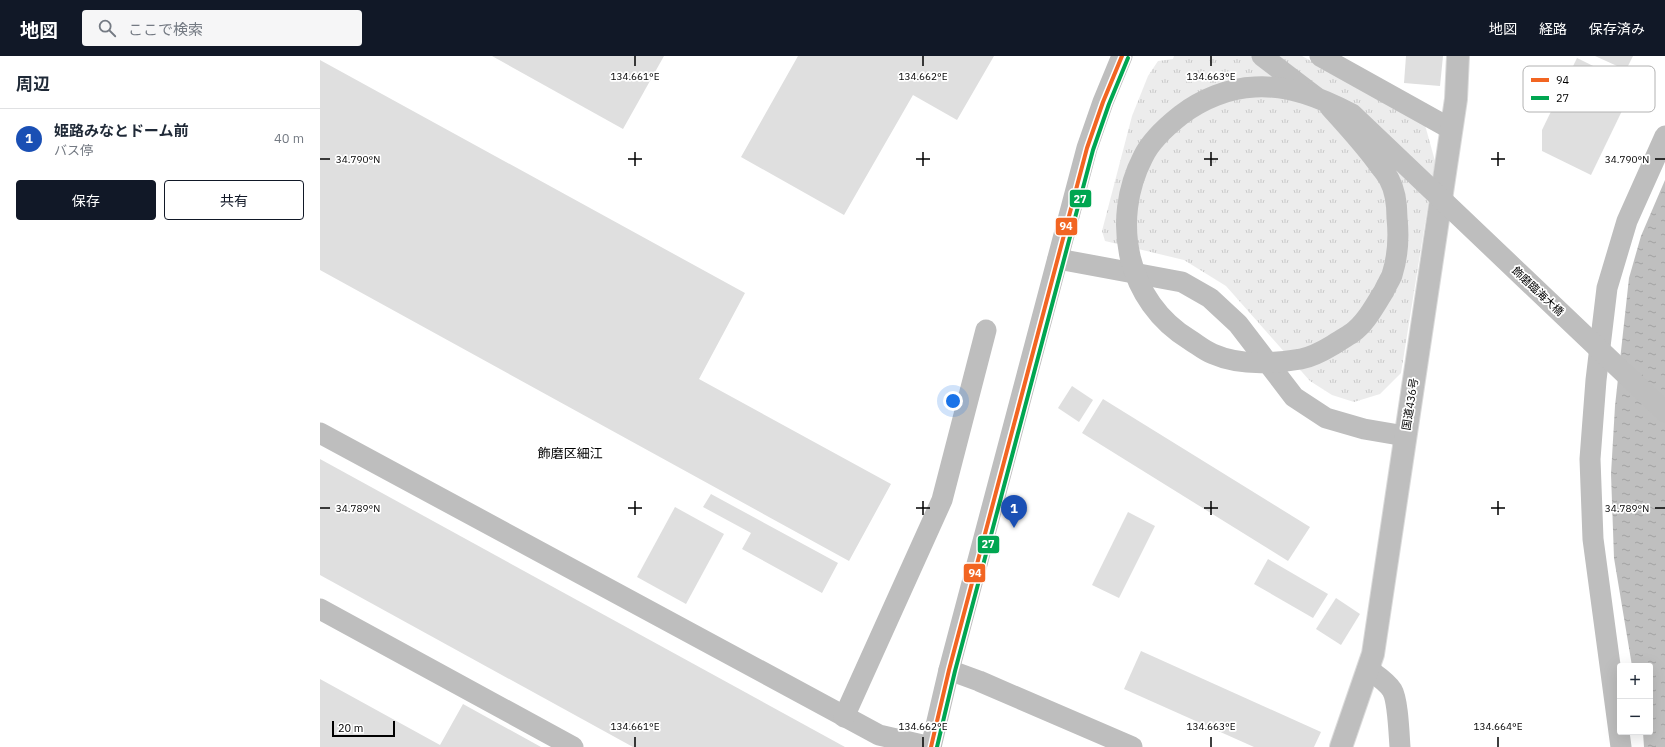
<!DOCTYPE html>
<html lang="ja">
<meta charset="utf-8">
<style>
:root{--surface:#fff;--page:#f6f6f7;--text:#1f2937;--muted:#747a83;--line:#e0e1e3;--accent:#111827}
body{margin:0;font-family:"IBM Plex Sans","Noto Sans JP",sans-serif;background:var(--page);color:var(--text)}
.controls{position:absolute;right:12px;bottom:12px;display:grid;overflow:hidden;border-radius:4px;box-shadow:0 4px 16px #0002}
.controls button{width:36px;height:36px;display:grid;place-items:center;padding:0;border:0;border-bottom:1px solid var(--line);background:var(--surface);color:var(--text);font:20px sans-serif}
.scale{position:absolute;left:12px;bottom:10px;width:63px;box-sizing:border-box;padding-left:4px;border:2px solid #000;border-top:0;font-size:11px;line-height:14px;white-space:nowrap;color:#000;-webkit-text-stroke:3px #fff;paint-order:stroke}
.you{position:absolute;left:633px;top:345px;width:14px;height:14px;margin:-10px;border:3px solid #fff;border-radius:50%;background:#1a73e8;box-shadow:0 0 0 6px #1a73e833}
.badge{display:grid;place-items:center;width:26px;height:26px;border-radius:50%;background:var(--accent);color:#fff;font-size:13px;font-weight:700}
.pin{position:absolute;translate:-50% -33px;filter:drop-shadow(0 1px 2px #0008)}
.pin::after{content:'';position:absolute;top:21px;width:14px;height:12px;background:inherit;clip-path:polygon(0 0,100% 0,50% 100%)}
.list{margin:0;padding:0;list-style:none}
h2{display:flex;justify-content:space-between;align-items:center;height:52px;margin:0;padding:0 16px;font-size:17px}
h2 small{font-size:13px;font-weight:400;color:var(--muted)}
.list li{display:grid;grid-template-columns:26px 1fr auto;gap:12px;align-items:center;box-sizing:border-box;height:60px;padding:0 16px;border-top:1px solid var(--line)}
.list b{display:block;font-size:15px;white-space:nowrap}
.list p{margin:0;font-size:13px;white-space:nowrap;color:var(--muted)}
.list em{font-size:13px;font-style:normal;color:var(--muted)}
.actions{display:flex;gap:8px;padding:12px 16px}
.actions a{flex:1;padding:9px 0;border:1px solid var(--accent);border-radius:4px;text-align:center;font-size:14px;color:var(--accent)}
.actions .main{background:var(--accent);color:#fff}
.icon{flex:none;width:22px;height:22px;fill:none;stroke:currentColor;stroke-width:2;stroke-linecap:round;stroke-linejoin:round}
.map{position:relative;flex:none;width:1345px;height:691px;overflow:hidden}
header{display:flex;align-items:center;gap:24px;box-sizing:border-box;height:56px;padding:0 20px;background:var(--accent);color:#fff}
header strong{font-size:19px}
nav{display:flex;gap:22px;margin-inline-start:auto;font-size:14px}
.search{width:280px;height:36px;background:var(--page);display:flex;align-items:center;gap:10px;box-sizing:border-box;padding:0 14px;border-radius:4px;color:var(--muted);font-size:15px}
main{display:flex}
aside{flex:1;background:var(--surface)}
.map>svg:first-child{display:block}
.park{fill:url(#park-tufts)}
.water{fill:url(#water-ripples)}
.building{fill:#dfdfdf}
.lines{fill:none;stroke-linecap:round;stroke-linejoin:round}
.highway-casing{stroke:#dbdbdb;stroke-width:24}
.minor{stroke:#bebebe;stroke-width:21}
.highway{stroke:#bebebe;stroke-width:22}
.minor-bridge{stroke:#bebebe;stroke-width:21}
.bus-1-casing{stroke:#fff;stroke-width:7}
.bus-2-casing{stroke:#fff;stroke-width:7}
.bus-1{stroke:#f26522;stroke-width:4}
.bus-2{stroke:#00a651;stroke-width:4}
.ticks{fill:none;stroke:#000;stroke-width:1.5}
.labels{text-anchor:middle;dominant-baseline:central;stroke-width:3.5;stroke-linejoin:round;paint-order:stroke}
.street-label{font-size:11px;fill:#000;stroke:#fff}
.quarter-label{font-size:13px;fill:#000;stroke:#fff}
.key{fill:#fff;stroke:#b2b2b2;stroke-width:1}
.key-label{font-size:11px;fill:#000}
.ticks-label{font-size:10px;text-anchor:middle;fill:#000;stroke:#fff;stroke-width:3.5;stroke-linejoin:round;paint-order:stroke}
.line-badge{stroke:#fff;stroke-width:1.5}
.badge-label{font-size:11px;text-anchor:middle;font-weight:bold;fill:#fff}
</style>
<header>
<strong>地図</strong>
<div class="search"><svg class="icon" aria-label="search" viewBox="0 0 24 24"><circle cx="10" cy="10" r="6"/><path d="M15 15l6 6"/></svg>ここで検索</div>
<nav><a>地図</a><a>経路</a><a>保存済み</a></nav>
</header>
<main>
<aside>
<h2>周辺<small></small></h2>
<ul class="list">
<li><span class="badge" style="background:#1a4fb4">1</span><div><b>姫路みなとドーム前</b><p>バス停</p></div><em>40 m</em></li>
</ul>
<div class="actions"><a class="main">保存</a><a>共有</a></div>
</aside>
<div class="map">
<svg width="1345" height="691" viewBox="0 0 1345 691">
<defs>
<pattern id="park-tufts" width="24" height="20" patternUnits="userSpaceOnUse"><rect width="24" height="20" fill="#ececec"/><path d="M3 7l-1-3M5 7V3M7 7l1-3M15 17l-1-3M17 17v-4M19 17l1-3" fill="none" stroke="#c9c9c9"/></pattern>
<pattern id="water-ripples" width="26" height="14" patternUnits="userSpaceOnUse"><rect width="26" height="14" fill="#bfbfbf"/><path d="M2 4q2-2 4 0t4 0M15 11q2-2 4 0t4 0" fill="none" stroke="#a2a2a2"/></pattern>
</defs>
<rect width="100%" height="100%" fill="#fff"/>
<path class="park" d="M854 0H982L1105 69 1115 105 1081 317 1060 338 1034 346 1012 339 990 325 906 230 864 204 785 185 782 175 812 60 828 20 838 5 853 3Z"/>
<path class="water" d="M1345 124V691H1324L1323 676H1330V610H1312L1294 502 1291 418 1295 350 1309 222 1321 180Z"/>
<g class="building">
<path d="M172 0H344L303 73Z"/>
<path d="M478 0H674L637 64 593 39 524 159 421 101Z"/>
<path d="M1086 0H1123L1120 30 1084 27Z"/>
<path d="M1275 0H1313L1306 14Z"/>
<path d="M1257 2 1314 30 1271 119 1222 95V74Z"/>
<path d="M0 4 425 237 379 323 571 428 529 505 0 214Z"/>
<path d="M752 330 773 344 759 366 738 352Z"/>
<path d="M783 343 990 471 968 505 762 377Z"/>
<path d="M0 403 525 691H313L0 519Z"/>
<path d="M391 438 518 507 502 537 422 493 431 477 383 451Z"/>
<path d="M355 451 404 478 366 548 317 521Z"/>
<path d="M808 456 835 470 799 542 772 529Z"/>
<path d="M948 503 1008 538 993 562 934 528Z"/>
<path d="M1016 542 1040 558 1021 589 996 573Z"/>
<path d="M821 595 1001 676 994 691H934L804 633Z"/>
<path d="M0 623 120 689 143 648 221 691H0Z"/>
</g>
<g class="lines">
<g class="highway-casing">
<path id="highway" d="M1021 691 1053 598 1136 43 1138 0"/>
</g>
<g class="minor">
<path d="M942 0 996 41"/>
<path d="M1000 0 1131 73"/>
<path d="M738 203 862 226 890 242 918 268 974 341 1006 362 1044 373 1085 380"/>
<path d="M0 377 559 679 611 691"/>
<path d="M0 553 253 691"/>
<path d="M1048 613C1056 619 1066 625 1072 634 1078 644 1079 678 1080 691"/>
<path d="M629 614 659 625 812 691"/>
<path d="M524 661 622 444 666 274"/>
<path d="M611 691 629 614 767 92 783 46 802 0"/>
<path d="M1301 691 1273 483 1270 403 1276 324 1287 232 1307 165 1345 80"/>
</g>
<use href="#highway" class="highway"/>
<path class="minor-bridge" d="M1010 51C1026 69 1042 86 1056 105 1060 111 1066 117 1069 123 1075 134 1077 150 1077 162 1079 181 1078 200 1072 219 1070 224 1066 230 1064 235 1055 249 1046 267 1032 277 1026 281 1019 285 1013 289 1003 295 992 301 981 303 952 308 920 310 893 298 885 295 878 289 870 284 807 246 790 165 823 101 831 84 847 70 861 59 882 43 909 32 935 31 970 29 1001 42 1032 58L1345 356"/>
<g class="bus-1-casing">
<path id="bus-1" d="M611 691 629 614 767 92 783 46 802 0"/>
</g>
<g class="bus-2-casing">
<path id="bus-2" d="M617 691 635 615 773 94 789 48 808 2"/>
</g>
<use href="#bus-1" class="bus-1"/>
<use href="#bus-2" class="bus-2"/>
</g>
<path class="ticks" d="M315 0V10M603 0V10M891 0V10M315 96V110M603 96V110M891 96V110M1178 96V110M0 103H10M308 103H322M596 103H610M884 103H898M1171 103H1185M1335 103H1345M315 445V459M603 445V459M891 445V459M1178 445V459M0 452H10M308 452H322M596 452H610M884 452H898M1171 452H1185M1335 452H1345M315 681V691M603 681V691M891 681V691M1178 681V691"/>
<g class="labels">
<g class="street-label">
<text transform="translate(1218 235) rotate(43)">飾磨臨海大橋</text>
<text transform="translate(1090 348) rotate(-81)">国道436号</text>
</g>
<g class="quarter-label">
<text x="250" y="397">飾磨区細江</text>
</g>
</g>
<rect x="1203" y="10" width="132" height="46" rx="6" class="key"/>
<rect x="1211" y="22" width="18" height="4" fill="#f26522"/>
<rect x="1211" y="40" width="18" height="4" fill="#00a651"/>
<g class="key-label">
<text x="1236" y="28">94</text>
<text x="1236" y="46">27</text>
</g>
<g class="ticks-label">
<text x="315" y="24">134.661°E</text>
<text x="603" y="24">134.662°E</text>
<text x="891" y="24">134.663°E</text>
<text x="38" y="107">34.790°N</text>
<text x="1307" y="107">34.790°N</text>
<text x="38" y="456">34.789°N</text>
<text x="1307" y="456">34.789°N</text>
<text x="315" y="674">134.661°E</text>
<text x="603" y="674">134.662°E</text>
<text x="891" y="674">134.663°E</text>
<text x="1178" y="674">134.664°E</text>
</g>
<g class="line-badge">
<rect x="749" y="133" width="23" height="19" rx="4" fill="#00a651"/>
<rect x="735" y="161" width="23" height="19" rx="4" fill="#f26522"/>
<rect x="657" y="479" width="23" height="19" rx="4" fill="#00a651"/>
<rect x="643" y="507" width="23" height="20" rx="4" fill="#f26522"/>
</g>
<g class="badge-label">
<text x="760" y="147">27</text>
<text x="746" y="174">94</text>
<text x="668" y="492">27</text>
<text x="655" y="521">94</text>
</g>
</svg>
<div class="controls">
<button>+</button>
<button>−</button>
</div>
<div class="scale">20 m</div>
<div class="you"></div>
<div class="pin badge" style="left:694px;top:472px;background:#1a4fb4">1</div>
</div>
</main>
